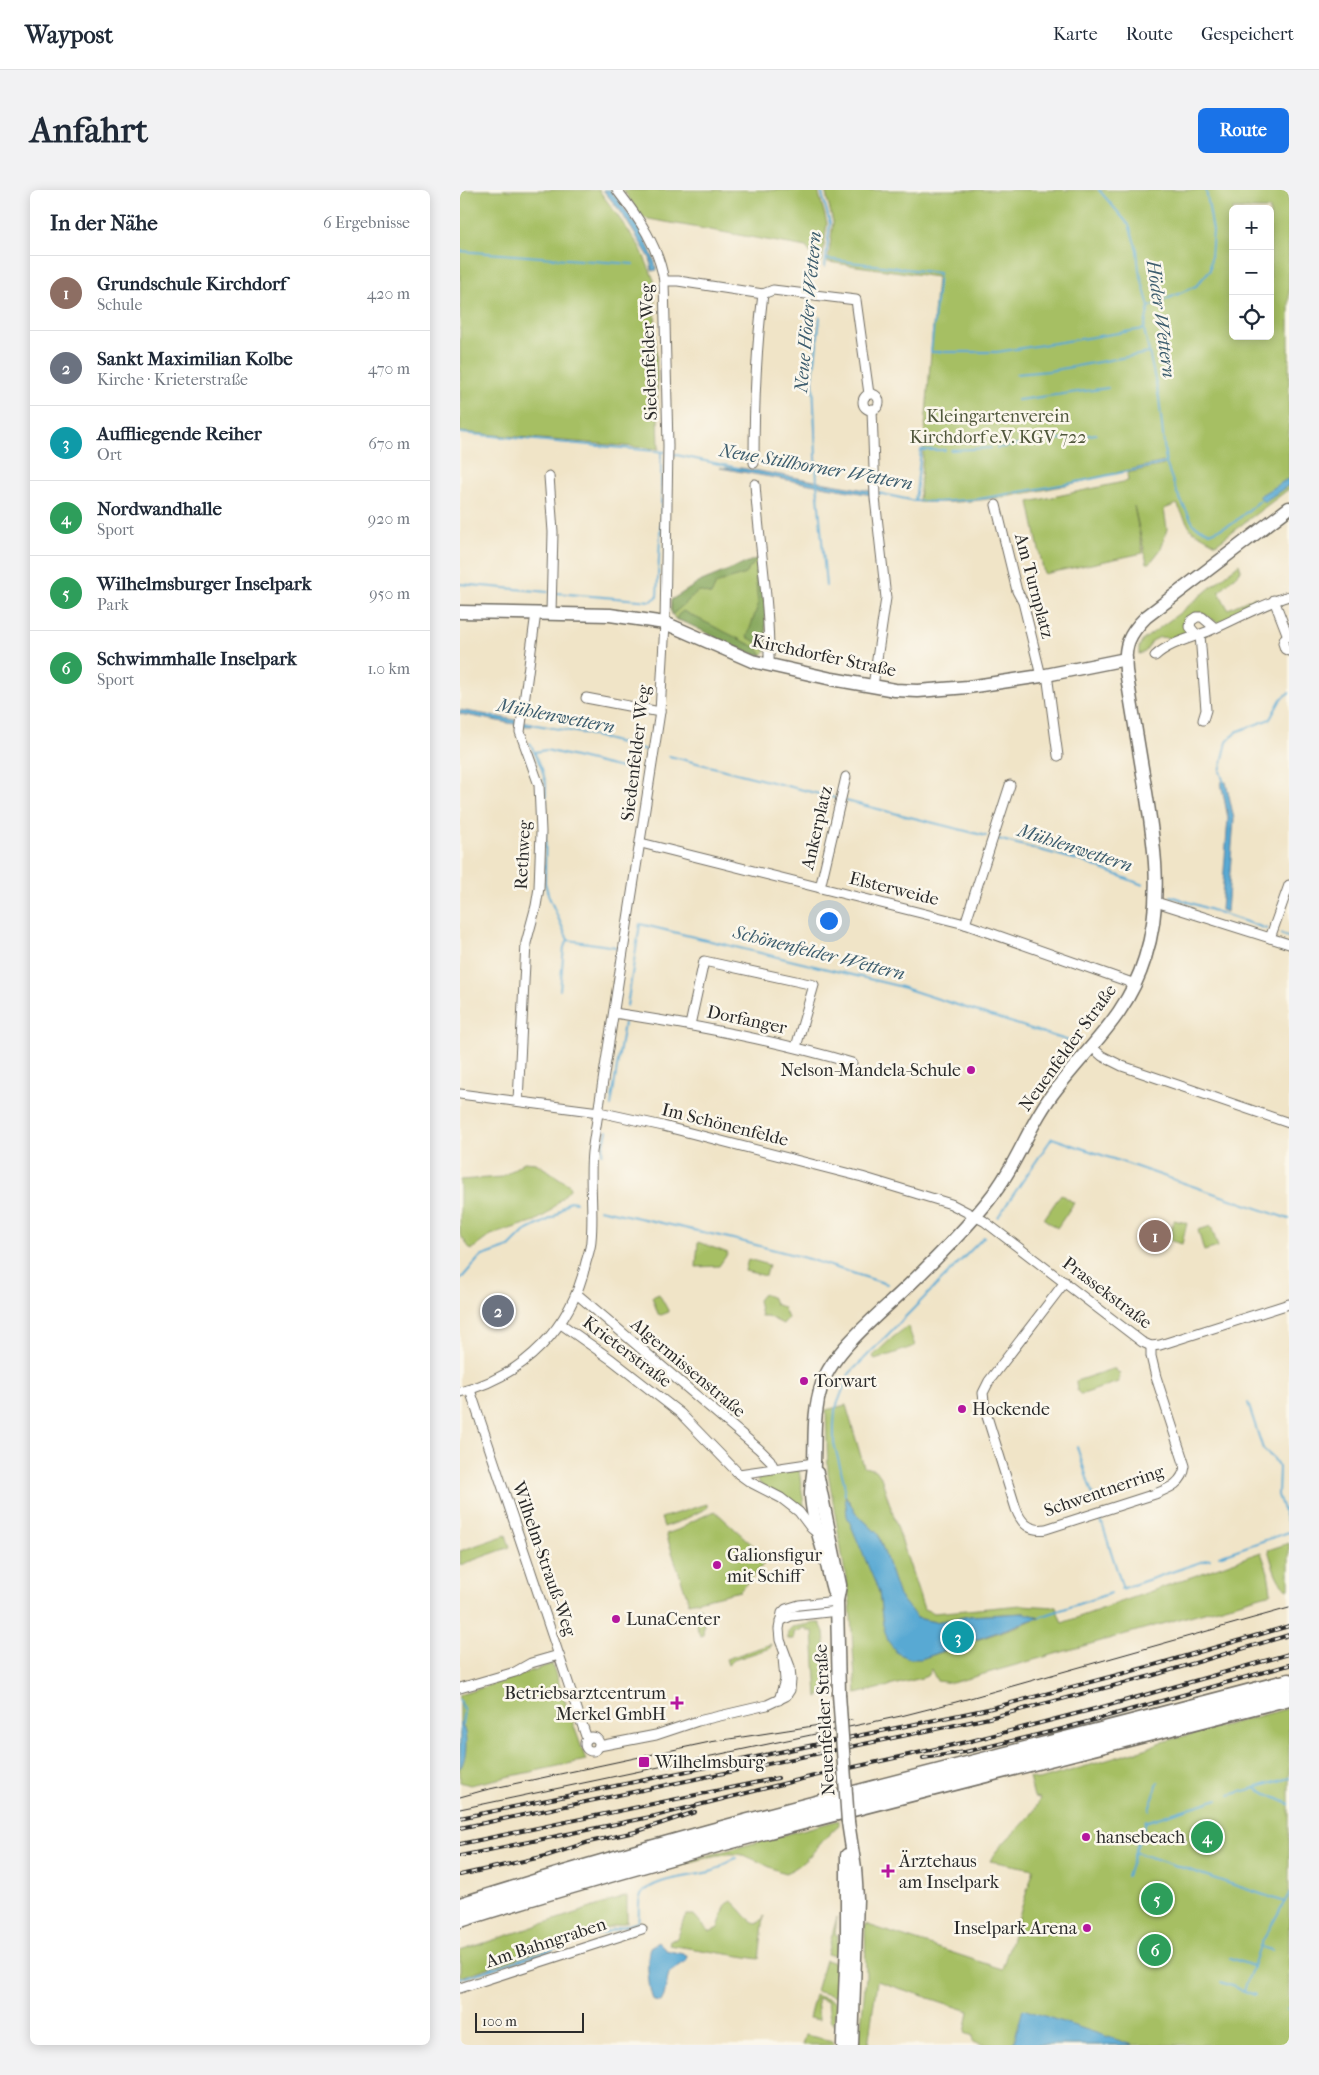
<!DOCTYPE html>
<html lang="de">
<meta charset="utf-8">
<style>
:root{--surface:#fff;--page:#f2f2f3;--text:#1f2937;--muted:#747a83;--line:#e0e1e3;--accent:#1a73e8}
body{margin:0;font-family:"IM FELL French Canon",serif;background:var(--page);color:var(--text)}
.controls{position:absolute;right:15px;top:15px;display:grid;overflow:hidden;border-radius:8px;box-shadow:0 2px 12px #0003}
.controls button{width:45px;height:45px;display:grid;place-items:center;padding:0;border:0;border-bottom:1px solid var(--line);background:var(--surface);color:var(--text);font:25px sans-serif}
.scale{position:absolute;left:15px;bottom:12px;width:109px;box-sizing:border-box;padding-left:5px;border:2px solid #2b2b2b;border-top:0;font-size:14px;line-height:18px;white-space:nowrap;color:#2b2b2b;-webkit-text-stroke:4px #fbf7ec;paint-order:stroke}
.you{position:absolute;left:368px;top:730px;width:18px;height:18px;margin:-12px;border:4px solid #fff;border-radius:50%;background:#1a73e8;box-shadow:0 0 0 8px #1a73e833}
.badge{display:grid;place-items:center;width:32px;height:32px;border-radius:50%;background:var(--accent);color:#fff;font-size:16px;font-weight:700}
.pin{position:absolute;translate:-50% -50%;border:2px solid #fff;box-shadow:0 1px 5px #0006}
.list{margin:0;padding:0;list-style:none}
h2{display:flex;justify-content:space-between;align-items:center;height:65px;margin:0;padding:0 20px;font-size:21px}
h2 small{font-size:16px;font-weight:400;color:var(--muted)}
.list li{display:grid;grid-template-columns:32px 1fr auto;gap:15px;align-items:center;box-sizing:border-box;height:75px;padding:0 20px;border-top:1px solid var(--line)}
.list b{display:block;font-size:19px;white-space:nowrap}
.list p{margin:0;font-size:16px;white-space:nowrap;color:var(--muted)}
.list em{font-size:16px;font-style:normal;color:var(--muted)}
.icon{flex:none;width:28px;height:28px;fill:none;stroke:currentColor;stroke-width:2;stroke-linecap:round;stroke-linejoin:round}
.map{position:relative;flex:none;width:829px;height:1855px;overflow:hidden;border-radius:8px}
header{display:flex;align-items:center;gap:30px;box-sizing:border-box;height:70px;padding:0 25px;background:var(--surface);border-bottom:1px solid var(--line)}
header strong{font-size:24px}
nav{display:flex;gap:28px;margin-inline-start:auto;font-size:18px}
.intro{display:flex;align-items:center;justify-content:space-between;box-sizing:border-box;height:120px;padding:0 30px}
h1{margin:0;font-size:35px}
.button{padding:12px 22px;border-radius:8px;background:var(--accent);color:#fff;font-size:18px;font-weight:700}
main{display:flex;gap:30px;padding:0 30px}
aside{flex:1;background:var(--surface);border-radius:8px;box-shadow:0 2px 12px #0003}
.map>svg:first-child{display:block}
.green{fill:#a6bf64;stroke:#687548;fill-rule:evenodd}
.forest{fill:#84a65a;stroke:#586842}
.water{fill:#58a9d3;stroke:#426a7f}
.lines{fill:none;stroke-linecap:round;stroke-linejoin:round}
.stream{stroke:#58a9d3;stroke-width:2}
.street-casing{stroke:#706c62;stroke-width:11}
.secondary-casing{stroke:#706c62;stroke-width:15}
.highway-casing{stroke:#706c62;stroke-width:19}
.street{stroke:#fff;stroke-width:9}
.secondary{stroke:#fff;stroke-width:12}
.highway{stroke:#fff;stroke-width:16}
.tram{stroke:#2b2b2b;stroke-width:1}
.rail-casing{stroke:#2b2b2b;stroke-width:4}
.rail{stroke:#fbf7ec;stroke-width:2;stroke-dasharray:5.5;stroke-linecap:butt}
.secondary-bridge-casing{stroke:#706c62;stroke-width:15;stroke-linecap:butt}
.secondary-bridge{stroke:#fff;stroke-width:12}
.poi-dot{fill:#b5179e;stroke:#fbf7ec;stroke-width:2}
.labels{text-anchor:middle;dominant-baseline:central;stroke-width:5;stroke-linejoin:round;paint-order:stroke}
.street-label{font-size:18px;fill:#2b2b2b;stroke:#fbf7ec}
.park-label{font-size:18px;fill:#50573c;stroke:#fbf7ec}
.poi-label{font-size:18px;fill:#2b2b2b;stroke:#fbf7ec;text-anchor:start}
.water-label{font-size:19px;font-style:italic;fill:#3d5d6e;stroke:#fbf7ec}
</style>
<header>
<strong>Waypost</strong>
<nav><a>Karte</a><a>Route</a><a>Gespeichert</a></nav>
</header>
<div class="intro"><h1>Anfahrt</h1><a class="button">Route</a></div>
<main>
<aside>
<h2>In der Nähe<small>6 Ergebnisse</small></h2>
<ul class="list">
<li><span class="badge" style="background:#8d6e63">1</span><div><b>Grundschule Kirchdorf</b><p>Schule</p></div><em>420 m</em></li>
<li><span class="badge" style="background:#6b7280">2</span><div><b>Sankt Maximilian Kolbe</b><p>Kirche · Krieterstraße</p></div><em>470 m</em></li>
<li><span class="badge" style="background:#0f9aa8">3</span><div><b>Auffliegende Reiher</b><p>Ort</p></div><em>670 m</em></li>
<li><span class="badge" style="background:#2e9e5b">4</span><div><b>Nordwandhalle</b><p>Sport</p></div><em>920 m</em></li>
<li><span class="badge" style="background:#2e9e5b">5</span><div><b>Wilhelmsburger Inselpark</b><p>Park</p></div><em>950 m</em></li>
<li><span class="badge" style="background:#2e9e5b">6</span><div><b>Schwimmhalle Inselpark</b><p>Sport</p></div><em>1.0 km</em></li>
</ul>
</aside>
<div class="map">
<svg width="829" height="1855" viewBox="0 0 829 1855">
<rect width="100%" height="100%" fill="#fbf7ec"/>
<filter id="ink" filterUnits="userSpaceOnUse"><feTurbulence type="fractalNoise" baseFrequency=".02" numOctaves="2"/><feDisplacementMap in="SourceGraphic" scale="10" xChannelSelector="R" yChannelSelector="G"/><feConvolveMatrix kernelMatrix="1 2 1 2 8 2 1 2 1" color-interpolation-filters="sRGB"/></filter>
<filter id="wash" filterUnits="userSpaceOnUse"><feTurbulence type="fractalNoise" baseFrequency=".0096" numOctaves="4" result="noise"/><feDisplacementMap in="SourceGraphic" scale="20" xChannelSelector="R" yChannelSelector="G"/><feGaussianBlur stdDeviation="1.12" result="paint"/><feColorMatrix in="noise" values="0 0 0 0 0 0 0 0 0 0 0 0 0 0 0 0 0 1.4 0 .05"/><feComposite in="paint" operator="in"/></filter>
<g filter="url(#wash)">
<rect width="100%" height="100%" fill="#f0e4c7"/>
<g class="green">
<path d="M0 0H139L180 57 194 90 199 259 0 242Z"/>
<path d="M163 0H358L367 33 362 71 356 70 346 57 183 28Z"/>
<path d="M365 0H829V299L756 354 731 340 717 314 704 319 707 339 701 359 690 373H687L674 316 683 363 584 384 569 312 668 291 667 283 704 275 703 272C628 289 535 317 459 312L477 87 368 72 373 32ZM773 19H810V146H773Z"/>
<path d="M298 368 305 415 307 460 302 465 289 462 229 434 215 429 210 420 211 410 242 391Z"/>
<path d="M779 374 781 380 759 402 768 419 795 407 798 413 758 433 741 422 734 423 726 431V437L731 445 718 449 700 447 692 451 685 462 679 464V457L683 450 721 422Z"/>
<path d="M64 972 76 973 111 996 110 999 87 1024 75 1031 31 1045 11 1060 0 1045V990L42 987Z"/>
<path d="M601 1004 614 1013 597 1038 584 1029Z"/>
<path d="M714 1030 727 1033 722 1054 709 1050Z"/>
<path d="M751 1036 758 1057 744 1061 738 1040Z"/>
<path d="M238 1052 268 1063 259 1076 236 1077Z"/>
<path d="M288 1069 309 1075 306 1086 285 1081Z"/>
<path d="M199 1104 209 1122 201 1125 198 1124 192 1107Z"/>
<path d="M303 1104 313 1108 315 1114 323 1117 328 1128 323 1134 307 1126H301L298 1110Z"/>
<path d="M448 1136 455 1156 415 1170 413 1166 432 1148Z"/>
<path d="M652 1179H655L660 1184 658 1192 623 1204H620L617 1201 616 1191Z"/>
<path d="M386 1215 404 1277 416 1280 421 1287 464 1419 474 1423 561 1415 596 1417 602 1433 801 1362 808 1382 811 1402 808 1404 492 1493 477 1491 471 1479 467 1486 462 1488 396 1504 390 1412 368 1282 366 1220ZM386 1306 396 1323 418 1344 439 1407 457 1428 475 1432 510 1426 564 1423 579 1427 561 1435 461 1469 423 1435 419 1402Z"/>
<path d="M339 1280 345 1322 343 1323 298 1292 297 1285Z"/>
<path d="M247 1314V1318L221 1331 204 1337 201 1328Z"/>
<path d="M255 1321 308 1369 280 1401 229 1413 206 1344 223 1338 228 1333Z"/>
<path d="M46 1345 50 1357 0 1375V1361Z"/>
<path d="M829 1353V1399C816 1395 812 1371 808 1360Z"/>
<path d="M240 1417 244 1432 243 1445 240 1446 231 1420Z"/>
<path d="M355 1433H360L364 1442 369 1500 357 1507 353 1441H347V1438L340 1439V1441L334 1442V1449H328V1442L332 1437Z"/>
<path d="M311 1454 310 1458 274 1470 268 1475 266 1469Z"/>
<path d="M92 1474 126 1570 10 1595 0 1592V1505Z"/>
<path d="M829 1518V1855H524L513 1852V1846L505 1843 509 1821 417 1791 408 1855H399L406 1787 405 1734 542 1779 574 1679 530 1671C542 1647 572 1634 580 1608L574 1607 569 1587 579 1590 688 1558 698 1553Z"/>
<path d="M379 1630V1635C361 1649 348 1675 325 1683 310 1679 297 1669 282 1665 262 1660 230 1673 210 1679L209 1676Z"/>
<path d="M167 1706V1732L0 1787V1761Z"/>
<path d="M271 1711C281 1716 295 1746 304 1726L299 1769 209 1755 210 1750 216 1749C222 1742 221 1731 227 1725H234L248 1741H252L258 1738 266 1714Z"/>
<path d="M377 1727 375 1744 378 1745 377 1767 367 1764Z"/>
<path d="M365 1770 377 1773 376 1807 356 1801Z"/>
<path d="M355 1805 376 1812 374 1834 370 1830 368 1812 357 1808 359 1830 349 1828Z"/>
<path d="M345 1845 373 1851V1855H342Z"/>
</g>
<g class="forest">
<path d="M298 368 285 384 256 394 251 405 239 401 212 425 211 410 242 391Z"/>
<path d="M299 379 305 415 306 462 301 455 287 447 298 415 295 382Z"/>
<path d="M223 421 297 458 302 465C278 463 242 438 216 429L218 425Z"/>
</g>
<g class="water">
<path d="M143 0H150C169 23 190 51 197 80L192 81 190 68 161 22Z"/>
<path d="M260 278H281L411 301 412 305Z"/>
<path d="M829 288V295L804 312 799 306Z"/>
<path d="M0 520 73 533 72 536H65L0 524Z"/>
<path d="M761 592H766L774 629 767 722 761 720 768 628Z"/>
<path d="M385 1305 396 1323 418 1344 439 1406 457 1428 475 1432 510 1426 564 1423 580 1427 461 1469H451L437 1463 428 1451 423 1435 419 1402 387 1326Z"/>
<path d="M0 1532C9 1541 7 1569 0 1579Z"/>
<path d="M198 1752 206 1760 227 1765 226 1771 209 1783 204 1806 201 1812 194 1811C189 1804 187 1778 188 1768 188 1763 191 1763 190 1757Z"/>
<path d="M563 1819 673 1855H553Z"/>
</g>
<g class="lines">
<g class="stream">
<path d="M361 0 370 33 365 77"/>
<path d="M639 0 669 35 677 60 679 80 689 117 684 139 699 208 706 273 717 303 734 335 750 343 772 334 802 309"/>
<path d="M0 61 173 74"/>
<path d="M366 69 479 83 471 162H537L684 139"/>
<path d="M689 117 736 96 750 80 753 41 746 0"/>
<path d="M360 127 353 189 357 293 366 396"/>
<path d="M556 184 589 181 689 163"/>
<path d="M558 210 648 198"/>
<path d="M0 243 205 262"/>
<path d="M537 258 636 244"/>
<path d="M491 260 531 258"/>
<path d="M212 264 278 278"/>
<path d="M418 303 455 311 476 312 519 309 612 293 706 273"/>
<path d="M455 311 461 260H485"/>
<path d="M0 394 88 402"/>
<path d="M96 403 191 411 197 407 201 329V262"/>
<path d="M71 534 127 544 186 560"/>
<path d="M70 553 82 579 86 594 85 693 89 707 108 750 104 757 100 800"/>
<path d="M75 562 86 560 165 579"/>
<path d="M209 566 375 608"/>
<path d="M764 593 760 581 767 552 776 542 810 529 821 509 829 503"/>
<path d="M386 611 526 646"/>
<path d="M538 649 621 671 683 695"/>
<path d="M711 706 807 739"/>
<path d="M821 744 829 747"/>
<path d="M108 750 156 757"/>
<path d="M167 816 180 734 438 796 609 851"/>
<path d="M151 916 164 833"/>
<path d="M142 963 147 941"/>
<path d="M139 1019 269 1048 342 1067 427 1094"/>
<path d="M538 1027 592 948 829 1029"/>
<path d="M0 1090 20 1067 49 1057 64 1042 94 1027 109 1011 116 1012"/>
<path d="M788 1213 803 1259 814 1269 819 1277 818 1305 829 1337"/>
<path d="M617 1257 635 1313"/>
<path d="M385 1305 384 1292 374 1253V1236L375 1220 389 1184 524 1047"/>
<path d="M641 1330 663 1399"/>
<path d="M759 1366 829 1342"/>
<path d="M661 1399 750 1369"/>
<path d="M580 1427 651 1403"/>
<path d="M0 1510 4 1521 2 1534"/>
<path d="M794 1598 829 1614"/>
<path d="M770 1605 829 1588"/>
<path d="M689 1620 698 1592"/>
<path d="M685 1632 758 1609"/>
<path d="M684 1638 686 1630"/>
<path d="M675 1662 679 1650"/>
<path d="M667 1686 675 1662 825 1712"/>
<path d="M800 1757 812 1760"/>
<path d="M770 1768 793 1776"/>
<path d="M0 1789 178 1732C180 1724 177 1712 181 1705 193 1687 235 1687 253 1681 263 1678 266 1670 276 1668"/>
<path d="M761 1792 795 1805"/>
<path d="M784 1800 802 1752 829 1704"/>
<path d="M827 1819H829"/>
</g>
</g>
</g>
<g filter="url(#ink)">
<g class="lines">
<g class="street-casing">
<g id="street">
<path d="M204 91H218L303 104 313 100 396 110 409 204"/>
<circle cx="411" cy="212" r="8"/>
<path d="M412 219 415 308 426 408 413 496"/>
<path d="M294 273C294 216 296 160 303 104"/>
<path d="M89 286 93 342 91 423"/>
<path d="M295 294C299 354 310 414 309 475"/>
<path d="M536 315 557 401 563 412 581 486"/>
<path d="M814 410 828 446"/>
<path d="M740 445 746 520 743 530"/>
<path d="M740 445 735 443 730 437 731 431 737 427H742L755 438"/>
<path d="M829 446 825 448 823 453 825 459 829 461"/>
<path d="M695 466C710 452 733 448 751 440 777 429 802 414 829 406"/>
<path d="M587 484 598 566"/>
<path d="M126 508 200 522"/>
<path d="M181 653 505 734 675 794"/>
<path d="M360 698 386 587"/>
<path d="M696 712 829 754"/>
<path d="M505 734 550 595"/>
<path d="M810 748 829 695"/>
<path d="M154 823C234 835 314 850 392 873"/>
<path d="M230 835 244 771 354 795 336 857"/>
<path d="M633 858 642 866 662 876 829 933"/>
<path d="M0 904 139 922 203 936 402 987 491 1014 524 1031 682 1152 691 1156 700 1155 829 1114"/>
<path d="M58 911 66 753 76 716 79 698 81 642 79 595 60 542 76 423"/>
<path d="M605 1092 529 1191 523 1203 525 1220 556 1319C561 1333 570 1342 586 1339L695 1304C710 1298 723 1293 725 1276L696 1187 691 1166V1156"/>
<path d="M118 1105 299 1259 310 1270 314 1278"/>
<path d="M101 1134 152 1170 220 1223 279 1284 290 1292 321 1308 339 1322 351 1338 357 1343"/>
<path d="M10 1200 127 1549"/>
<path d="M0 1202C64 1186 112 1137 126 1072 128 1065 131 1057 131 1050 134 1021 129 991 132 962L200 522 205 433 208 256 204 91C199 57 178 27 157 0"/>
<path d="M279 1284 354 1273"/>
<path d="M320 1431 331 1426 378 1421"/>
<path d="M0 1498 55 1482 71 1473 99 1465"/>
<path d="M319 1510 325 1490 323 1467"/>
<circle cx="132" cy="1554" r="7"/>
<path d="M139 1556 196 1545 238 1531 307 1515 326 1506 330 1500 331 1490 330 1477 320 1450 319 1439 322 1423 326 1419 339 1415 377 1411"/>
<path d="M0 1798 182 1739"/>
</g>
</g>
<g class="secondary-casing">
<g id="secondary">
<path d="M0 422 150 425 205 433 292 471 372 489 435 500 458 501 508 497 581 486 666 469"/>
<path d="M357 1283 380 1395 377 1411 379 1504"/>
<path d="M377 1411C371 1398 370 1385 366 1371 360 1349 352 1327 351 1304 351 1293 354 1283 354 1272 355 1244 353 1222 362 1194 374 1160 419 1124 445 1099 474 1071 503 1042 528 1011 557 976 569 933 597 898 631 854 668 824 685 768 704 709 694 650 684 590 678 554 672 517 666 481 664 456 668 445 686 427L829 318"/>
<path d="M388 1632 395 1678 397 1709 392 1855"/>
<path d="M383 1855 387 1752V1665"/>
</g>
</g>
<g class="highway-casing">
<g id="highway">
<path d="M0 1716C273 1629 552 1566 829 1492"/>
<path d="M0 1729C273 1643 552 1579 829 1507"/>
</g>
</g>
<use href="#street" class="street"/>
<use href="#secondary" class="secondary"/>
<use href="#highway" class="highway"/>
<g class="tram">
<path d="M0 1607 25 1600 250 1552 392 1530"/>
<path d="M0 1619 441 1526 496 1512 829 1418"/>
</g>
<g class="rail-casing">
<g id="rail">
<path d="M463 1568 505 1562 602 1539 829 1475"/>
<path d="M0 1628 528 1519 691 1476 829 1436"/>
<path d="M0 1638 529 1528 691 1486 829 1445"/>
<path d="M0 1654 318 1588"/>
<path d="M0 1666 195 1626 354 1586 511 1551 646 1516 829 1464"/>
<path d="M0 1685 86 1666 129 1652 175 1642 235 1622"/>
</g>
</g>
<use href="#rail" class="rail"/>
<g class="secondary-bridge-casing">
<path id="secondary-bridge" d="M379 1504 388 1632"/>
</g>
<use href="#secondary-bridge" class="secondary-bridge"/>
</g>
</g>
<g class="poi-dot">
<circle cx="511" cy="880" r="5"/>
<circle cx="344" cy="1191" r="5"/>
<circle cx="502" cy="1219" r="5"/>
<circle cx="257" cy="1375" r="5"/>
<circle cx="156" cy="1429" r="5"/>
<path d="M214.5 1505.5h5v5h5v5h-5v5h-5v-5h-5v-5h5z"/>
<rect x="178" y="1566" width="12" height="12" rx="2.5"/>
<circle cx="626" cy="1647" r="5"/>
<path d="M425.5 1673.5h5v5h5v5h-5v5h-5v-5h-5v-5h5z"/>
<circle cx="627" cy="1738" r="5"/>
</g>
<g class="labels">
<g class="street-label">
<text transform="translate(189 162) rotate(-92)">Siedenfelder Weg</text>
<text transform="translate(574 396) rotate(75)">Am Turnplatz</text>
<text transform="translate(364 466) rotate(12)">Kirchdorfer Straße</text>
<text transform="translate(176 563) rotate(-83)">Siedenfelder Weg</text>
<text transform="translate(357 638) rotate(-77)">Ankerplatz</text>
<text transform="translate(63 665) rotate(-87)">Rethweg</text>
<text transform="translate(434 699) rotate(14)">Elsterweide</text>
<text transform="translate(287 830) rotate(12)">Dorfanger</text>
<text transform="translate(608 858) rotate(-54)">Neuenfelder Straße</text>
<text transform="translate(265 935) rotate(14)">Im Schönenfelde</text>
<text transform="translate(647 1103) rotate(37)">Prassekstraße</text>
<text transform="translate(167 1162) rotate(37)">Krieterstraße</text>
<text transform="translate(228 1178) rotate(40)">Algermissenstraße</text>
<text transform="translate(644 1301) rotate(-19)">Schwentnerring</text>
<text transform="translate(84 1369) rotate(71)">Wilhelm-Strauß-Weg</text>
<text transform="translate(365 1530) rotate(-93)">Neuenfelder Straße</text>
<text transform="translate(86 1753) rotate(-18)">Am Bahngraben</text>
</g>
<g class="park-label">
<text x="538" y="226">Kleingartenverein<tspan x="538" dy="21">Kirchdorf e.V. KGV 722</tspan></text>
</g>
<g class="poi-label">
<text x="501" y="880" text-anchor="end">Nelson-Mandela-Schule</text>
<text x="354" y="1191">Torwart</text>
<text x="512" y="1219">Hockende</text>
<text x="267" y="1365">Galionsfigur<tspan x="267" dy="21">mit Schiff</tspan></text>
<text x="166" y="1429">LunaCenter</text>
<text x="206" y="1503" text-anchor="end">Betriebsarztcentrum<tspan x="206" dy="21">Merkel GmbH</tspan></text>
<text x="195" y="1572">Wilhelmsburg</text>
<text x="636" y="1647">hansebeach</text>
<text x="439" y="1671">Ärztehaus<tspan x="439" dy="21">am Inselpark</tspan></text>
<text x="617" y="1738" text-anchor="end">Inselpark Arena</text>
</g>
<g class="water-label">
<text transform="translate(348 122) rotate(-85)">Neue Höder Wettern</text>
<text transform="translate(701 129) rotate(82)">Höder Wettern</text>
<text transform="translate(356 277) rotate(10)">Neue Stillhorner Wettern</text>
<text transform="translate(96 526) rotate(11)">Mühlenwettern</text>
<text transform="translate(615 658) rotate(18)">Mühlenwettern</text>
<text transform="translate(359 763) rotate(14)">Schönenfelder Wettern</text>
</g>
</g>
</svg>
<div class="controls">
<button>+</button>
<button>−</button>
<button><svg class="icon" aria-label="locate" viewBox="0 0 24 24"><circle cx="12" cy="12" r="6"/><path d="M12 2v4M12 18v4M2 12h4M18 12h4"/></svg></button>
</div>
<div class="scale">100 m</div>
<div class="you"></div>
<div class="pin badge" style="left:695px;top:1046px;background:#8d6e63">1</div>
<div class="pin badge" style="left:38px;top:1121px;background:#6b7280">2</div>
<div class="pin badge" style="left:498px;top:1447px;background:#0f9aa8">3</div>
<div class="pin badge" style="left:747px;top:1647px;background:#2e9e5b">4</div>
<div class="pin badge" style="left:697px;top:1709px;background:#2e9e5b">5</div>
<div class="pin badge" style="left:695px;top:1760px;background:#2e9e5b">6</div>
</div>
</main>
